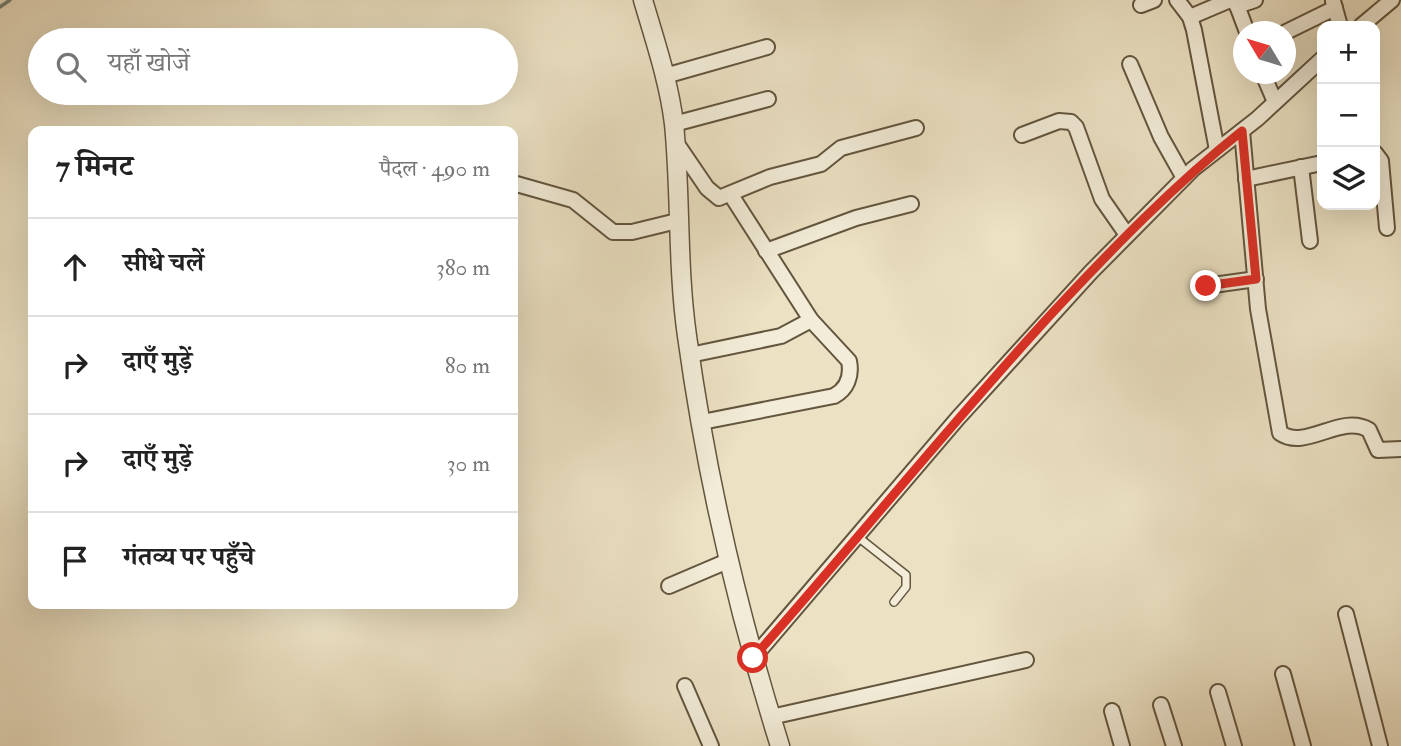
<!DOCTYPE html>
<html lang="hi">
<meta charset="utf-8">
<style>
:root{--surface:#fff;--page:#f2f2f2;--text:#222;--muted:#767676;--line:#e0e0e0}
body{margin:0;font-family:"IM FELL Double Pica","Noto Serif Devanagari",serif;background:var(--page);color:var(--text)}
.controls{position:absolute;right:21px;top:21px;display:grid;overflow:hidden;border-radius:14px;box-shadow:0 7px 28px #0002}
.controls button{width:63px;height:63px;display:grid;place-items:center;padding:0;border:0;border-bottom:2px solid var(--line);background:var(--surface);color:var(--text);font:35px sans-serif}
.compass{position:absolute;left:1233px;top:21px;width:63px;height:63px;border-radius:50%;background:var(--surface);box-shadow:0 7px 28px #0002;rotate:308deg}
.stop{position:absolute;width:21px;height:21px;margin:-16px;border:5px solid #d93025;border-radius:50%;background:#fff}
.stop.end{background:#d93025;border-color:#fff;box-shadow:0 2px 7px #0008}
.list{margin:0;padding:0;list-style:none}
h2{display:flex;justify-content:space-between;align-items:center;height:91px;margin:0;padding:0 28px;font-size:30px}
h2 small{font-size:23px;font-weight:400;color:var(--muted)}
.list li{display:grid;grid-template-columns:46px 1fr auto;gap:21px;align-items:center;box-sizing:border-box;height:98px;padding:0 28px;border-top:2px solid var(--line)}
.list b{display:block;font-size:26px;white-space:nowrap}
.list em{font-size:23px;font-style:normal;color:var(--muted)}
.icon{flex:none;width:38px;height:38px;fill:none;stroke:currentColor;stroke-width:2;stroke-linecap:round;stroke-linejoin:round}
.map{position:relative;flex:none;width:1401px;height:746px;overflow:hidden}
.search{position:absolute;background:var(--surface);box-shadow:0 7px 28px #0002;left:28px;top:28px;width:490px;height:77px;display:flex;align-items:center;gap:18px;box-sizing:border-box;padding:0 24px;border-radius:38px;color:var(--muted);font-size:26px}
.panel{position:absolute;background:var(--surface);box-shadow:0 7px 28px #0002;left:28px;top:126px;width:490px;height:483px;border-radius:14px}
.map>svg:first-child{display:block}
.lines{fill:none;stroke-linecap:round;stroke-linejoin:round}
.stream{stroke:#737f78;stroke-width:3.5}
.service-casing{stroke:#63553e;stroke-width:10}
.minor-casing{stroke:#63553e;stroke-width:18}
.tertiary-casing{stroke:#63553e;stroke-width:21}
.service{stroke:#f2ecd8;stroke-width:7}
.minor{stroke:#f2ecd8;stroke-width:14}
.tertiary{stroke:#f2ecd8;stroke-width:18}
.route{stroke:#d93025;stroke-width:9}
</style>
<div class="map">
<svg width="1401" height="746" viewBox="0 0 1401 746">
<rect width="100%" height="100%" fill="#ebe1c3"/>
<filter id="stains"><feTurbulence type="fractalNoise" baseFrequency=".00286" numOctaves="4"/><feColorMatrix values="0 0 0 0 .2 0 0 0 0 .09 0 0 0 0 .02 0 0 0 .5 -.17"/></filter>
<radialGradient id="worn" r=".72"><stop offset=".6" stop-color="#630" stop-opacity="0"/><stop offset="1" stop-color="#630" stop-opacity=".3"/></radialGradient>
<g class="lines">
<path class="stream" d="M0 7 10 0"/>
<g class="service-casing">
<path id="service" d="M858 537 906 575V587L894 602"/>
</g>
<g class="minor-casing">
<g id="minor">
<path d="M1177 0 1190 17 1194 30 1217 150"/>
<path d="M1235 0 1247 32"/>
<path d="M1333 1 1340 26"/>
<path d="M1141 5 1154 0"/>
<path d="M1237 6 1255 0"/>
<path d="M1190 17 1230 0"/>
<path d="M1361 26 1392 0"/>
<path d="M1286 32 1335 8"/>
<path d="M1130 64 1161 137 1184 178"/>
<path d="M1263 74 1275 102"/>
<path d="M665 76 767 47"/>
<path d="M674 124 768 99"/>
<path d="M1242 131 1258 309 1280 433C1306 451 1341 413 1369 430L1378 450 1401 449"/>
<path d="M1022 135 1059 121 1071 122 1076 127 1102 199 1127 235"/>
<path d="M675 141 707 188 719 198 770 177 821 164 841 148 916 128"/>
<path d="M1375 153 1381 161 1387 228"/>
<path d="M1301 167 1310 241"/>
<path d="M1246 179 1322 163"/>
<path d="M513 183 573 200 613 232H632L677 221"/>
<path d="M766 251 856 218 911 204"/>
<path d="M1206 286 1256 279"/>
<path d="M690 355 781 336 811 320"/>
<path d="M702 422 834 396C847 389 852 376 849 361L811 320 731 195"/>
<path d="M669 586 730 560"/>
<path d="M1346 614 1380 746"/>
<path d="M753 658 958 418 1091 272 1193 169 1257 119 1322 59"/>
<path d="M1283 674 1303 746"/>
<path d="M685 686 711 746"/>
<path d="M1218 692 1234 746"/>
<path d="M1161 705 1174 746"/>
<path d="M1112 711 1122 746"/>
<path d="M771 717 1026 660"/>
</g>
</g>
<g class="tertiary-casing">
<path id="tertiary" d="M643 0C655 41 669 82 674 124 681 194 677 266 687 336 706 474 738 613 780 746"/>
</g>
<use href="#service" class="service"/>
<use href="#minor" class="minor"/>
<use href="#tertiary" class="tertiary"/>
</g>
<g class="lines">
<path class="route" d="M753 658C855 543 951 423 1055 310 1114 247 1174 185 1242 131L1256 279 1206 286"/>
</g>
<rect width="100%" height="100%" filter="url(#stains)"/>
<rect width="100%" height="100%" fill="url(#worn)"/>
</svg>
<div class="controls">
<button>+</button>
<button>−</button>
<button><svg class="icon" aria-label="layers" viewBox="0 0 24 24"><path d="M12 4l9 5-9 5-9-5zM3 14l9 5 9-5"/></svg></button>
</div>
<svg class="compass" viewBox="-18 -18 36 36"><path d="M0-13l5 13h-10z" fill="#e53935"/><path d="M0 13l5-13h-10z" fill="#767676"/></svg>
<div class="stop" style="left:753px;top:658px"></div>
<div class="stop end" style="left:1206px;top:286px"></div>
<div class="search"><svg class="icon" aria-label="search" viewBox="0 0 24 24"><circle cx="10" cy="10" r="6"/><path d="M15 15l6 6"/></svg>यहाँ खोजें</div>
<section class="panel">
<h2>7 मिनट<small>पैदल · 490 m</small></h2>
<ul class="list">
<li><svg class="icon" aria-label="ahead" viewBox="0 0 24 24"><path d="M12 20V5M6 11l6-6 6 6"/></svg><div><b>सीधे चलें</b></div><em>380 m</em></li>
<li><svg class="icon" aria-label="right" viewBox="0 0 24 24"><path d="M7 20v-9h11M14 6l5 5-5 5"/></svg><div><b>दाएँ मुड़ें</b></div><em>80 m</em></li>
<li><svg class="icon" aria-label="right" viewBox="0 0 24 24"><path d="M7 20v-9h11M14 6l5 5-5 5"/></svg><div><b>दाएँ मुड़ें</b></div><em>30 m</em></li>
<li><svg class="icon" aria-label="arrive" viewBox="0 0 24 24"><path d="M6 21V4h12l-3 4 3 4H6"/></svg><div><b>गंतव्य पर पहुँचे</b></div></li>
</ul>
</section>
</div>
